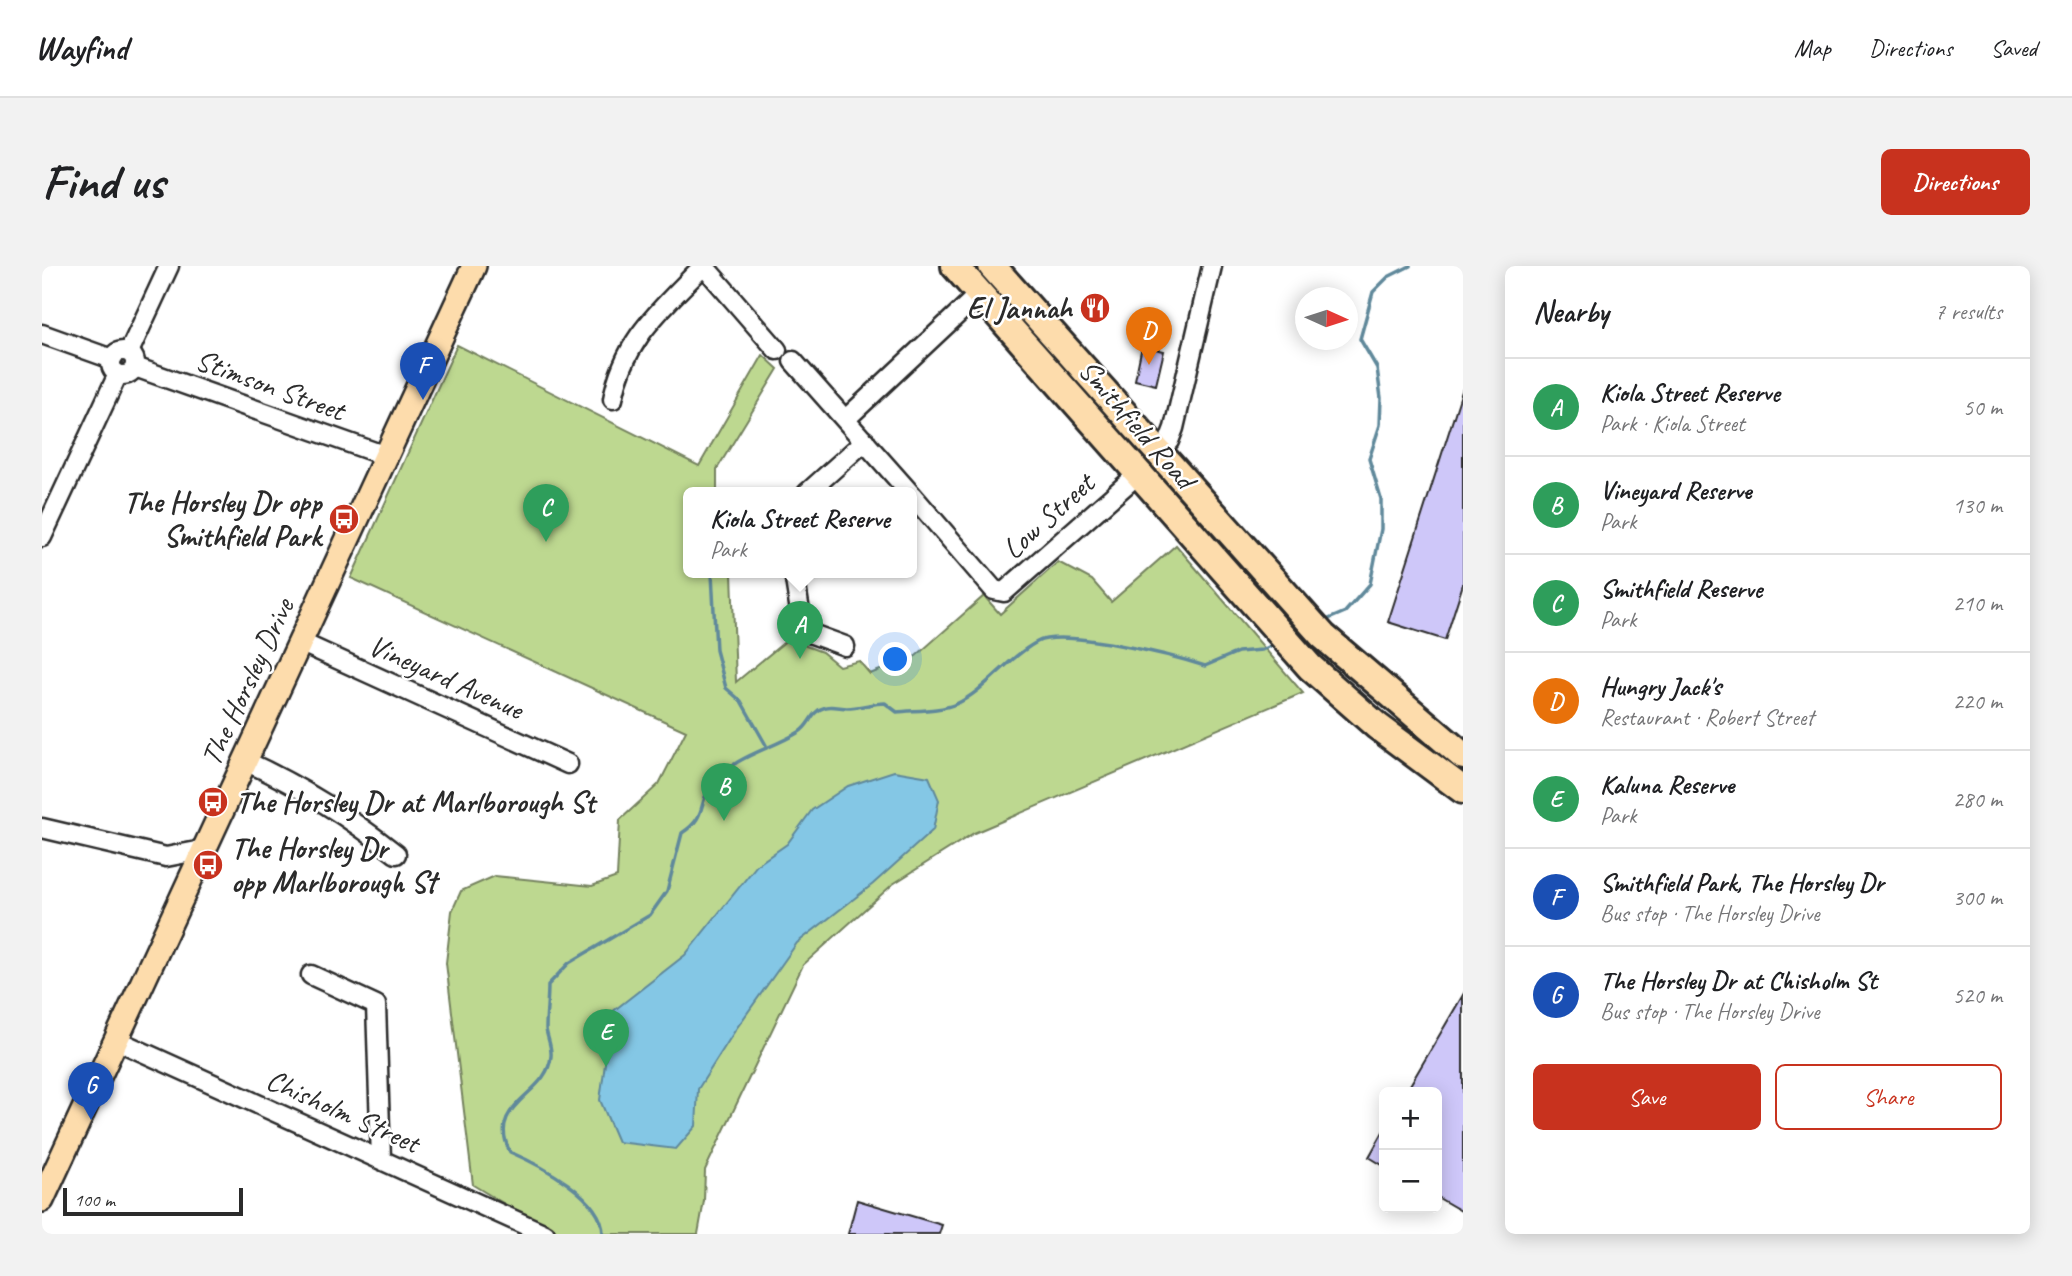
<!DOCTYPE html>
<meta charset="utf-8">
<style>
:root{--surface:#fff;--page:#f2f2f2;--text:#202124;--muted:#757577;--line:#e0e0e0;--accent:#c8321e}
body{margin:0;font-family:Caveat,sans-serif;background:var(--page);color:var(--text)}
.controls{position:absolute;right:21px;bottom:21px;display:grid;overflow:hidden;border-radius:10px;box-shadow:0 4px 18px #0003}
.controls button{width:63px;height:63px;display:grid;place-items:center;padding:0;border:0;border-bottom:2px solid var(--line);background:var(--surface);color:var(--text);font:35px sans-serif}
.compass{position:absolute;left:1253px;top:21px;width:63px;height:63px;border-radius:50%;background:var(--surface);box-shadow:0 4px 18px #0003;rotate:93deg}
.scale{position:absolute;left:21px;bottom:18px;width:180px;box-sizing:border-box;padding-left:7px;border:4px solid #2b2b2b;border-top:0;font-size:19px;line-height:24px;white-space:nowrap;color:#2b2b2b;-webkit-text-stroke:5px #fff;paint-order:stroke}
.you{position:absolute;left:854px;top:394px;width:24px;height:24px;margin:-18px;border:5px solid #fff;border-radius:50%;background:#1a73e8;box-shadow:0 0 0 10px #1a73e833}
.badge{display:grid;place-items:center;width:46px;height:46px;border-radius:50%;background:var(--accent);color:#fff;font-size:23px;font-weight:700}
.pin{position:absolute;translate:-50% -58px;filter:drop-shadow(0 2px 4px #0008)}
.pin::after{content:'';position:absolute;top:37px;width:24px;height:21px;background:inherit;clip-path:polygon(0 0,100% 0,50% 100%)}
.popup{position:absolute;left:641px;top:221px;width:234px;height:91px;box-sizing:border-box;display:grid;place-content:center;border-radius:10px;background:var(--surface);filter:drop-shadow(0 2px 5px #0005);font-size:23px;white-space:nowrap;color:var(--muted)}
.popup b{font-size:26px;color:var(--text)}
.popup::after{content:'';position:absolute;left:50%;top:100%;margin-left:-14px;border:14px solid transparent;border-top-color:var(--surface)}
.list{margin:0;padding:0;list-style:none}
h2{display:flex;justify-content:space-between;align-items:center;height:91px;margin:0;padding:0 28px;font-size:30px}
h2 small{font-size:23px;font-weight:400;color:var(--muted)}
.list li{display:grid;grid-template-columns:46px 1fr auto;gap:21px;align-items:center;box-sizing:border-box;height:98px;padding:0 28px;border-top:2px solid var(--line)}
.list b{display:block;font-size:26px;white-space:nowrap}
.list p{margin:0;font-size:23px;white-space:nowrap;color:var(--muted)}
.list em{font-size:23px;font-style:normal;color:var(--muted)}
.actions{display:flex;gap:14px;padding:21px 28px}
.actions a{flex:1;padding:16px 0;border:2px solid var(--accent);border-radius:10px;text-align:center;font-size:24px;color:var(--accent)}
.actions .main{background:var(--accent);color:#fff}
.map{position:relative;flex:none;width:1421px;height:968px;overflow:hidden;border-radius:10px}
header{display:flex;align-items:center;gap:42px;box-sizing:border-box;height:98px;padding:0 35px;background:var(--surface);border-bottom:2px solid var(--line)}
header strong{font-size:33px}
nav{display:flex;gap:38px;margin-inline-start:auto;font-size:24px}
.intro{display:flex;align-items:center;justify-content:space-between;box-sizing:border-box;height:168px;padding:0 42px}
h1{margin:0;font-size:49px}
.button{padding:18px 32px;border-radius:10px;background:var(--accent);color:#fff;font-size:24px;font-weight:700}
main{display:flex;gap:42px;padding:0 42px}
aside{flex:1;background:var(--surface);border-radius:10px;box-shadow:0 4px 18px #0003}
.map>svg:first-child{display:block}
.green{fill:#bdd890;stroke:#74825e;stroke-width:2}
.water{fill:#84c7e5;stroke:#60899b;stroke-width:2}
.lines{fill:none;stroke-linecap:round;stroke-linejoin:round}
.stream{stroke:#60899b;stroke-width:3.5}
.building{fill:#cec7f9;stroke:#2b2b2b;stroke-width:2}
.minor-casing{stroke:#2b2b2b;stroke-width:23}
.major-casing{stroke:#2b2b2b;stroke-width:28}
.highway-casing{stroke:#2b2b2b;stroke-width:32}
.minor{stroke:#fff;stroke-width:18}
.major{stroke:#fddcac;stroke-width:23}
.highway{stroke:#fddcac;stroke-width:26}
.labels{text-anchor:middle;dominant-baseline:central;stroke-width:5;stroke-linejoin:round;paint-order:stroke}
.poi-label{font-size:30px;font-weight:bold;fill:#2b2b2b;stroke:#fff;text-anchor:end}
.street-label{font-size:30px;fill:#2b2b2b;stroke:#fff}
</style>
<header>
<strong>Wayfind</strong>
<nav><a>Map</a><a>Directions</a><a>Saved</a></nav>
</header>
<div class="intro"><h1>Find us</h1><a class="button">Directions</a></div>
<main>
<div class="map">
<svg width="1421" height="968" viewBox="0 0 1421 968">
<rect width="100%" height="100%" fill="#fff"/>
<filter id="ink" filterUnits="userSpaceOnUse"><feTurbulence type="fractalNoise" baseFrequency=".0143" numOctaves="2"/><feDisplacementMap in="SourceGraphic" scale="14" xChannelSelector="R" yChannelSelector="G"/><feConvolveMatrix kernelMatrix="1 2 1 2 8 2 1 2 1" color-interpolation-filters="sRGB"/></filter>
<g filter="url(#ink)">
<path class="green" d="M415 79 657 200 721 89 736 103 675 203V227H646V307H690L694 416 751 369 764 380 780 386 797 400 817 395 828 408 874 390 942 330 958 348 1016 296 1050 314 1069 336 1134 279 1261 427 932 567 851 618 761 699 663 904 662 935 656 968H512L431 919 404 697 410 645 419 625 453 610 550 620 575 611 578 554 617 518 644 465 309 312Z"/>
<path class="water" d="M852 505 887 511 897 534 891 564 831 618 755 677 694 763 656 823 654 860 634 883 576 876 558 834 570 746 643 689 715 599 745 578 770 544 806 520Z"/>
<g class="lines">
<g class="stream">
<path d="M670 307 674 384 684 422 699 435 724 479"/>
<path d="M1282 355 1303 346 1328 318 1339 263V233L1327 193 1338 159 1339 132 1335 102 1318 73 1331 26 1346 11 1368 0"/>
<path d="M561 968C561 931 498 899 468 886 443 837 506 830 509 790 510 781 505 771 504 763 504 749 506 734 506 719L527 697 608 649 625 625 640 567C666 550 655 538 670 518 693 489 728 484 757 466 769 459 768 445 784 441 790 439 799 442 805 442 818 442 830 437 843 437L855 446C873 444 898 445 914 438 944 424 965 392 995 376 1021 362 1132 390 1163 400L1196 386 1220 384 1233 378"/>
</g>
</g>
<g class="building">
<path d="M1100 80 1122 85 1114 119 1093 114Z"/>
<path d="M1421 122V318L1403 374 1346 356Z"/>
<path d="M1421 729V946L1395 931V826H1364Z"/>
<path d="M1342 864V900L1327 891Z"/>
<path d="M815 934 900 959 897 968H806Z"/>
</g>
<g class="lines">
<g class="minor-casing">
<g id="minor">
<path d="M662 0 735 84"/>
<path d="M0 68 70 93"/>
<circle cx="81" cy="97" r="12"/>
<path d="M87 86 127 0"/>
<path d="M751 95 868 227"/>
<path d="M93 101 344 190"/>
<path d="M571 133C582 72 621 42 661 0"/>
<path d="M805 152 937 28"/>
<path d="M1115 188 1127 175 1132 162 1170 0"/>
<path d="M765 227 823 175"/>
<path d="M870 229 952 324 962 326 1095 209"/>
<path d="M0 271 76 108"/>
<path d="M752 307 760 358 770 368 803 380"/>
<path d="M258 376 526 498"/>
<path d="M203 495C258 520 306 550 354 588"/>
<path d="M0 562 124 591 155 585 165 578"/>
<path d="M269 709 334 739 339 893"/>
<path d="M74 774 503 968"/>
</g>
</g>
<g class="major-casing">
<path id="major" d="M0 934 432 0"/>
</g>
<g class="highway-casing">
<g id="highway">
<path d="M913 0 1268 401 1335 460 1421 524"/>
<path d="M950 0 1281 370 1421 490"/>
</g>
</g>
<use href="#minor" class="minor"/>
<use href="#major" class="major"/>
<use href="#highway" class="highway"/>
</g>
</g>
<defs>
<g id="restaurant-disc" transform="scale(1.575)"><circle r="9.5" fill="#c8321e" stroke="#fff"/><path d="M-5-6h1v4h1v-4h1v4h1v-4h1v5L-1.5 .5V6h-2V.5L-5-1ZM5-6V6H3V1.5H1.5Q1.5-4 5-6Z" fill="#fff"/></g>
<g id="bus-disc" transform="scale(1.575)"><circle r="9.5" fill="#c8321e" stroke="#fff"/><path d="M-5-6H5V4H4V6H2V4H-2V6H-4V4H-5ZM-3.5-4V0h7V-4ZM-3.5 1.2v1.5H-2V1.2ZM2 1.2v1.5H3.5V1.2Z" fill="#fff"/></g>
</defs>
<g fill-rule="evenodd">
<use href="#restaurant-disc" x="1053" y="42"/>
<use href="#bus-disc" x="302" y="253"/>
<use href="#bus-disc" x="171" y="536"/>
<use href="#bus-disc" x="166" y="599"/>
</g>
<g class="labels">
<g class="poi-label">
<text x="1030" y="42">El Jannah</text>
<text x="279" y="236">The Horsley Dr opp<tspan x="279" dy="34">Smithfield Park</tspan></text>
<text x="194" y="536" text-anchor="start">The Horsley Dr at Marlborough St</text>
<text x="189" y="582" text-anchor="start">The Horsley Dr<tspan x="189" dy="34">opp Marlborough St</tspan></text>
</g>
<g class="street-label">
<text transform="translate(228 119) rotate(20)">Stimson Street</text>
<text transform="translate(1095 158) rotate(49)">Smithfield Road</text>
<text transform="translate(1006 250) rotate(-42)">Low Street</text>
<text transform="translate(404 411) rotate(24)">Vineyard Avenue</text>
<text transform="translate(205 416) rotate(-65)">The Horsley Drive</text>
<text transform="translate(301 845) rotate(24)">Chisholm Street</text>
</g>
</g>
</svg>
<div class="controls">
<button>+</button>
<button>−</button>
</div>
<svg class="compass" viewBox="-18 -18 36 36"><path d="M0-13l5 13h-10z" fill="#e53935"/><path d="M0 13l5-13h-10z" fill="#757577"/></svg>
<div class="scale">100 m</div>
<div class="you"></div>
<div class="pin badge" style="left:758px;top:393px;background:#2e9e5b">A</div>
<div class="popup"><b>Kiola Street Reserve</b>Park</div>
<div class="pin badge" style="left:682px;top:555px;background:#2e9e5b">B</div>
<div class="pin badge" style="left:504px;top:276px;background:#2e9e5b">C</div>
<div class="pin badge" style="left:1107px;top:99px;background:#e8710a">D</div>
<div class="pin badge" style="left:564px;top:801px;background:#2e9e5b">E</div>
<div class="pin badge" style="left:381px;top:134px;background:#1a4fb4">F</div>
<div class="pin badge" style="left:49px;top:854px;background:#1a4fb4">G</div>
</div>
<aside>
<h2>Nearby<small>7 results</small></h2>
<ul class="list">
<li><span class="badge" style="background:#2e9e5b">A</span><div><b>Kiola Street Reserve</b><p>Park · Kiola Street</p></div><em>50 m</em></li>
<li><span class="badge" style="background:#2e9e5b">B</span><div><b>Vineyard Reserve</b><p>Park</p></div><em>130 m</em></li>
<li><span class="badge" style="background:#2e9e5b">C</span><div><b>Smithfield Reserve</b><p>Park</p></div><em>210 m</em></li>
<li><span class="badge" style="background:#e8710a">D</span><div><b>Hungry Jack's</b><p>Restaurant · Robert Street</p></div><em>220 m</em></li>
<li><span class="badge" style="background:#2e9e5b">E</span><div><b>Kaluna Reserve</b><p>Park</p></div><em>280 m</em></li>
<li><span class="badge" style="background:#1a4fb4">F</span><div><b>Smithfield Park, The Horsley Dr</b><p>Bus stop · The Horsley Drive</p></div><em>300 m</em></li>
<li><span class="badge" style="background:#1a4fb4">G</span><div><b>The Horsley Dr at Chisholm St</b><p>Bus stop · The Horsley Drive</p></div><em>520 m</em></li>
</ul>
<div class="actions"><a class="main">Save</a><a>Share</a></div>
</aside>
</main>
